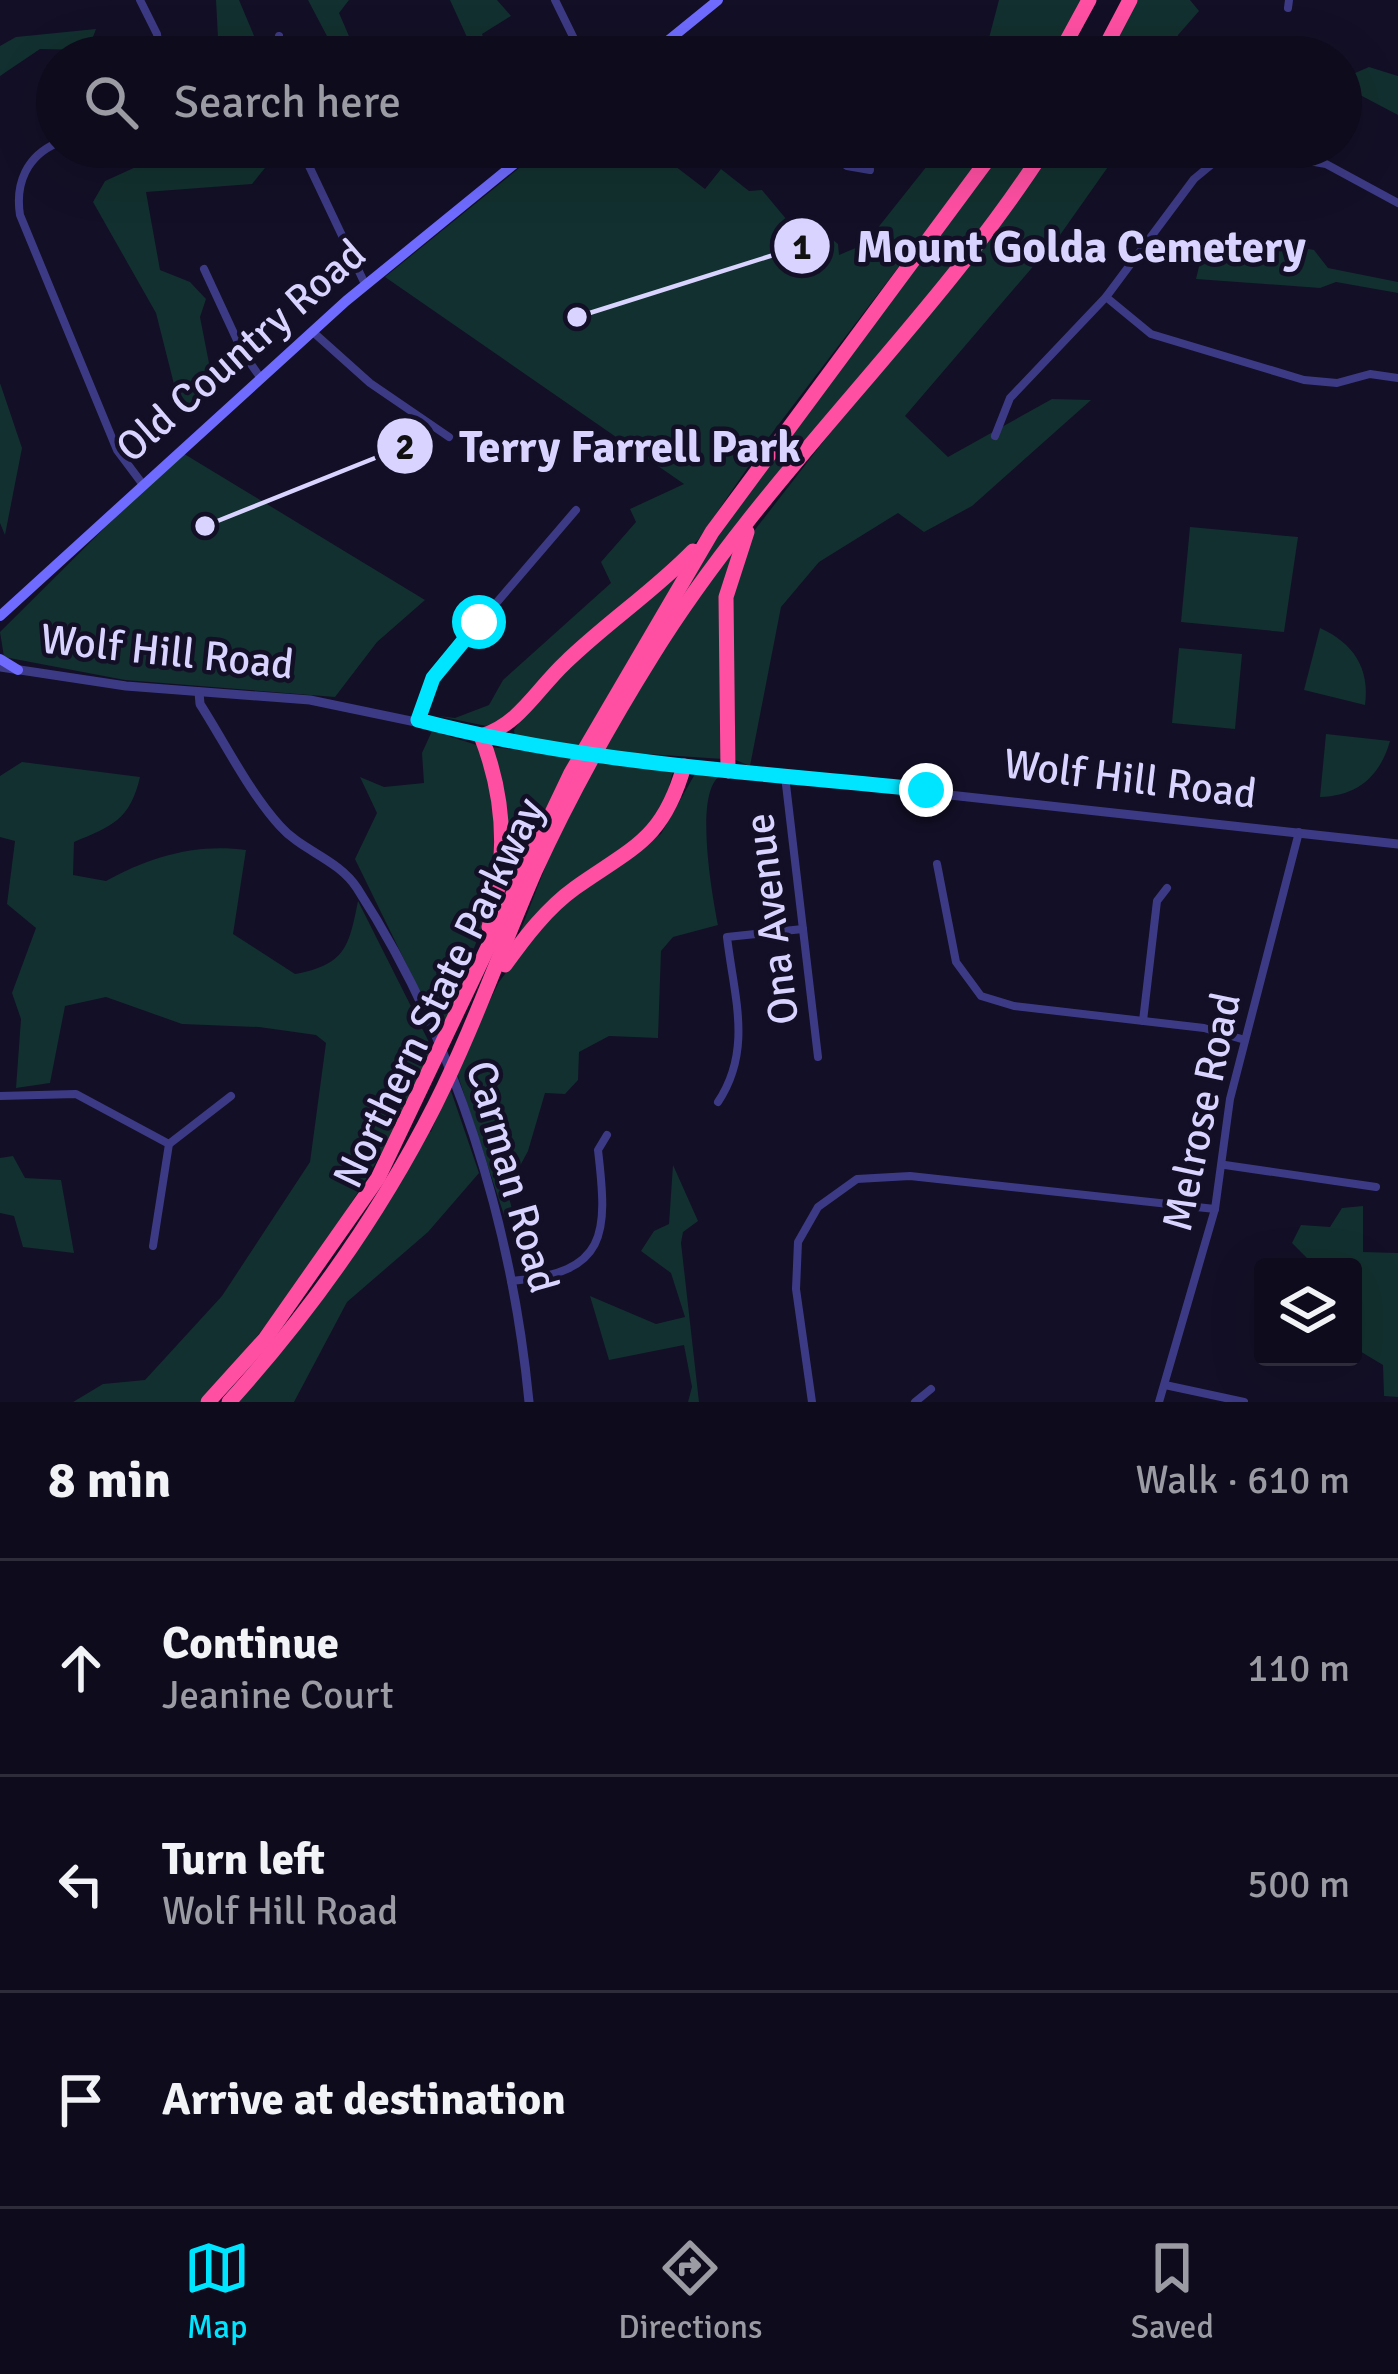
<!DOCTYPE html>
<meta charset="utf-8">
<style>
:root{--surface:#0e0b1c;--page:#171425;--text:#f1f3f6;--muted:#9b9ba3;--line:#2e2b3b;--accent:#00e5ff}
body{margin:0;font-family:Signika,sans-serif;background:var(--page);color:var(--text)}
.controls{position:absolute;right:36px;bottom:36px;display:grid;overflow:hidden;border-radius:12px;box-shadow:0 12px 48px #0002}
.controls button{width:108px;height:108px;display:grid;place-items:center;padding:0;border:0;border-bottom:3px solid var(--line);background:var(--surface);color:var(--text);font:60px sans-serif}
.stop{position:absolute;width:36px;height:36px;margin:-27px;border:9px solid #00e5ff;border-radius:50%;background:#fff}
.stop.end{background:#00e5ff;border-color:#fff;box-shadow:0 3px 12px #0008}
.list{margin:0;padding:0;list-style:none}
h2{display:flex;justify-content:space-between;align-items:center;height:156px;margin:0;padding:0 48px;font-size:51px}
h2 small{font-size:39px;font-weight:400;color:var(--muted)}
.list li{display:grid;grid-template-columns:78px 1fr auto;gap:36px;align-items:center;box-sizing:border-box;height:216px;padding:0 48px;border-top:3px solid var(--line)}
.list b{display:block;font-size:45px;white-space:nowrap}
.list p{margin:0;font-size:39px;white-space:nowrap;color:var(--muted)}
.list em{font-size:39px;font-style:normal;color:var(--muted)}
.icon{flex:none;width:66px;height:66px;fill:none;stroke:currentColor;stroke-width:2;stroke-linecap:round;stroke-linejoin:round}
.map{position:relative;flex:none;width:1398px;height:1402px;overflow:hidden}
.search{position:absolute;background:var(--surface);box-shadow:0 12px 48px #0002;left:36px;right:36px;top:36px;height:132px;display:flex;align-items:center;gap:30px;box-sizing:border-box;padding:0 42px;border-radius:66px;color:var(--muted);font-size:45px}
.sheet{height:804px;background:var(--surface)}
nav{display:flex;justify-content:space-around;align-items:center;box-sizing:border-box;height:168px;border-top:3px solid var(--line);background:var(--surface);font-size:33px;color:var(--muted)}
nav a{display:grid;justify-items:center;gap:6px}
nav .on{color:var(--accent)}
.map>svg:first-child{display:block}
.green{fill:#12302f}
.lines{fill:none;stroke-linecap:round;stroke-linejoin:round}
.minor{stroke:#3d3a85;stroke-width:8}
.tertiary{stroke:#3d3a85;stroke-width:9}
.secondary{stroke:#6f6bff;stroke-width:10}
.motorway{stroke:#ff4fa3;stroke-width:15}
.route{stroke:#00e5ff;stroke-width:15}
.labels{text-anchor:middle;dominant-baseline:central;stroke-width:9;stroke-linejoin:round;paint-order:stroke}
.street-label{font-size:42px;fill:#d9d4ff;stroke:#130f26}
.leader{fill:none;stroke:#d9d4ff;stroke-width:4.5}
.callout-dot{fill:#d9d4ff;stroke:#130f26;stroke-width:4.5}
.mark-label{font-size:36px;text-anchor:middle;font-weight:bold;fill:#111}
.callout-label{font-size:45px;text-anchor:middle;font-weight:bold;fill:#d9d4ff;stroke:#130f26;stroke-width:9;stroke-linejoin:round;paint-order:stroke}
</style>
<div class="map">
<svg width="1398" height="1402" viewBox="0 0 1398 1402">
<rect width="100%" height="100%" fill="#130f26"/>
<g class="green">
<path d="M216 0H239L263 57H219Z"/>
<path d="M308 0H349L339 13 358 57H338Z"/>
<path d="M450 0H497L511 16 482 34 491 57H476Z"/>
<path d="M999 0H1084L1053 57H976L989 38Z"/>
<path d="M1136 0H1190L1199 11 1178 35 1172 57H1107Z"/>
<path d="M96 29 88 50 40 49 0 76V46L16 37Z"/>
<path d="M1369 67 1398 76V115L1341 85V79Z"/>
<path d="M180 147H282L252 184 146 192 160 270 190 282 206 299 200 317 214 389 181 412 156 313 93 202 105 181Z"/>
<path d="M545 147H690L675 166 705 189 721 169 749 191 762 190 787 220 790 242 828 236 838 244 839 255 865 244 942 147H990L766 441 698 540 496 728 438 716 455 718 489 705 503 680 611 583 601 562 636 522 630 509 684 484 385 277Z"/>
<path d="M1005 147H1042C921 322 765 470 649 649L708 548Z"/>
<path d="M1052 147H1122L1060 235 905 416 948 457 1052 399 1091 400 972 506 924 532 898 513 819 562 781 607 750 766 731 758 735 724 728 604 747 540Z"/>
<path d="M1273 242 1314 250 1328 268 1398 282V293L1336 282 1320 288 1196 279 1202 254Z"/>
<path d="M0 383 22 448 5 535 0 523Z"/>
<path d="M181 452 425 600 377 642 335 697 125 680 4 657 0 632Z"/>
<path d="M1190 527 1298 537 1284 632 1181 622Z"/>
<path d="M737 540 729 566 723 759 602 751 665 641Z"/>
<path d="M682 570 576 750 515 738 514 730C557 664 621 620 682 570Z"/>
<path d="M1320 628C1353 643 1370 668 1365 705L1304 690Z"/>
<path d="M1179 648 1242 654 1235 729 1172 723Z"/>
<path d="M432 731 480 746 493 790 495 893 441 1035 355 859 377 813 360 777 384 787 424 783 422 753Z"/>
<path d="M1326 734 1390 741C1380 776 1358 796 1320 797Z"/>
<path d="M492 747 572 757 503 901Z"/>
<path d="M597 760 673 771 662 816 513 950 559 832Z"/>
<path d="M22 762 140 777C130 820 112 826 74 842L73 875 106 881C149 857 196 843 246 850L233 934 295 974C345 965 349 947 358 901L435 1054C371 1180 297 1298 200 1402H73L103 1384 145 1380 222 1296 310 1162 326 1043 316 1035 259 1027 182 1024 106 997 65 1006 50 1083 16 1088 21 1019 12 993 36 928 7 904 15 841 0 837V776Z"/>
<path d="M695 774 720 776C694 793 712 894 718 925L673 937 661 951 658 1038 609 1036 579 1052 578 1080 565 1094 545 1093 528 1151 507 1190 513 1213 505 1218 456 1070 499 982 548 916 661 834Z"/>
<path d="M449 1085 479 1173 428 1232 347 1302 294 1402H235L426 1131 431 1132Z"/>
<path d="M13 1156 25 1178 61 1180 74 1253 23 1247 14 1216 0 1213V1158Z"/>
<path d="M673 1165 698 1221 683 1232 681 1243 699 1402H688L692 1387 684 1345 609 1360 590 1296 656 1324 685 1317 671 1273 641 1251 654 1231 669 1224Z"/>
<path d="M1363 1206V1252L1398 1253V1397L1384 1396 1383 1365 1353 1347V1267H1316L1292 1243 1301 1225 1330 1227 1342 1208Z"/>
</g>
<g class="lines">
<g class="minor">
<path d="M140 0 157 34 160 57"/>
<path d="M555 0 583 57"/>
<path d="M1288 8 1289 0"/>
<path d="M671 39 695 57"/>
<path d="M274 57 279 36"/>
<path d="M57 143C27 156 15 183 20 215L117 450 141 482"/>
<path d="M300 147 365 284"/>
<path d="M821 147 847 166 870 170"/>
<path d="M204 269 243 353 260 377"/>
<path d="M1106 297 1151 334 1304 380 1337 383 1370 374 1398 378"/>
<path d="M313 332 370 383 449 437"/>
<path d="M995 436 1010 398 1106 297 1194 179 1217 160 1247 150 1326 164 1398 203"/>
<path d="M418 720 432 678 576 510"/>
<path d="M785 776 818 1057"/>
<path d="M937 864 956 962 981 996 1014 1006 1204 1028 1245 1040"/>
<path d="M1143 1021 1157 901 1167 888"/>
<path d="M0 1096 76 1094 169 1144"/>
<path d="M718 1102C753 1049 734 997 727 937L803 929"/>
<path d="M1225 1165 1376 1187"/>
<path d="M153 1246 169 1144 231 1096"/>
<path d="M511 1281C608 1273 608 1235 598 1150L607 1135"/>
<path d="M1165 1385 1244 1402"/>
<path d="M812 1402 796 1289 798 1242 818 1207 857 1179 910 1176 1215 1209"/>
<path d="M915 1402 931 1389"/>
<path d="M1159 1402 1215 1209 1230 1099 1299 832"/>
</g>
<g class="tertiary">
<path d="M0 667 126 686 310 700 526 745 684 766 1398 844"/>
<path d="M199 692 200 704C225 743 249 792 280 826 302 851 338 859 357 888 455 1039 512 1224 529 1402"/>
</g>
<g class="secondary">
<path d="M648 57 718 0"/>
<path d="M0 616 346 301 535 147"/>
<path d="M0 659 18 670"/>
</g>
<g class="motorway">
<path d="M1058 57 1089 0"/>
<path d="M1100 57 1130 0"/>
<path d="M728 771 726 597 747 532"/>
<path d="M489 927C508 862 506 799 481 736 519 725 537 689 565 663 606 623 653 592 693 551"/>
<path d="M505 965C525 937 547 908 575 888 633 847 663 840 684 766"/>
<path d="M208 1402 265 1339 378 1178 571 773 712 532 997 147"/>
<path d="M229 1402C311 1311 380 1214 435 1105 473 1029 501 949 535 871 569 797 609 725 652 656 765 473 930 328 1046 147"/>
</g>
</g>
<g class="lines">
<path class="route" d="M479 622 433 678 418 720C584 764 757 772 926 790"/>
</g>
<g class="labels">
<g class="street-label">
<text transform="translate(241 351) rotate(-41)">Old Country Road</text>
<text transform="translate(167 652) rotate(6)">Wolf Hill Road</text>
<text transform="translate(1130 779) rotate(7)">Wolf Hill Road</text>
<text transform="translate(772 919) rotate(-97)">Ona Avenue</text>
<text transform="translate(439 993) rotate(-64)">Northern State Parkway</text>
<text transform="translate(1202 1112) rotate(-78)">Melrose Road</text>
<text transform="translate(512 1177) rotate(74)">Carman Road</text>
</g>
</g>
<path class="leader" d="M577 317L802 246M205 526L405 446"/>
<g class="callout-dot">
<circle cx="577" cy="317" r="12"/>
<circle cx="205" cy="526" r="12"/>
<circle cx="802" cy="246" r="30"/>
<circle cx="405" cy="446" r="30"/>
</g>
<g class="mark-label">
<text x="802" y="259">1</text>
<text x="405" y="459">2</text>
</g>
<g class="callout-label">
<text x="1081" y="262">Mount Golda Cemetery</text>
<text x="630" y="462">Terry Farrell Park</text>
</g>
</svg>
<div class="controls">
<button><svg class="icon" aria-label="layers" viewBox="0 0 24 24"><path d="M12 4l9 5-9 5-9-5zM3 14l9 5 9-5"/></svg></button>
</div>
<div class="stop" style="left:479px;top:622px"></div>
<div class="stop end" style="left:926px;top:790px"></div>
<div class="search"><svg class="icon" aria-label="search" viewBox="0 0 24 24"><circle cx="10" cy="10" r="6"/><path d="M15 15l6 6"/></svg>Search here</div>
</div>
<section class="sheet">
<h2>8 min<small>Walk · 610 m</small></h2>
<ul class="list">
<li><svg class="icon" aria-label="ahead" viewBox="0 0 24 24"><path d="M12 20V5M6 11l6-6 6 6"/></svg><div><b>Continue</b><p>Jeanine Court</p></div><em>110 m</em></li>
<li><svg class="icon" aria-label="left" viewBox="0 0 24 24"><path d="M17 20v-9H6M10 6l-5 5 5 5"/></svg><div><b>Turn left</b><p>Wolf Hill Road</p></div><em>500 m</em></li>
<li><svg class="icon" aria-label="arrive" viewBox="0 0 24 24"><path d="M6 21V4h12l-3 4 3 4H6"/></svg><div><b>Arrive at destination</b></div></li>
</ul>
</section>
<nav>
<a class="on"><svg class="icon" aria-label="map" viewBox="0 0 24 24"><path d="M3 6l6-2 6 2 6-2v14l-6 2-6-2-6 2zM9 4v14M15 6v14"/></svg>Map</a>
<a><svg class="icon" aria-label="directions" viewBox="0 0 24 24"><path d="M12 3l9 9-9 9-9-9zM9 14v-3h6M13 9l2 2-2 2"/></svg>Directions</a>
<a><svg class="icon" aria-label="saved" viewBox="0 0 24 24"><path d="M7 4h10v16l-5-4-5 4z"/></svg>Saved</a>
</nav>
